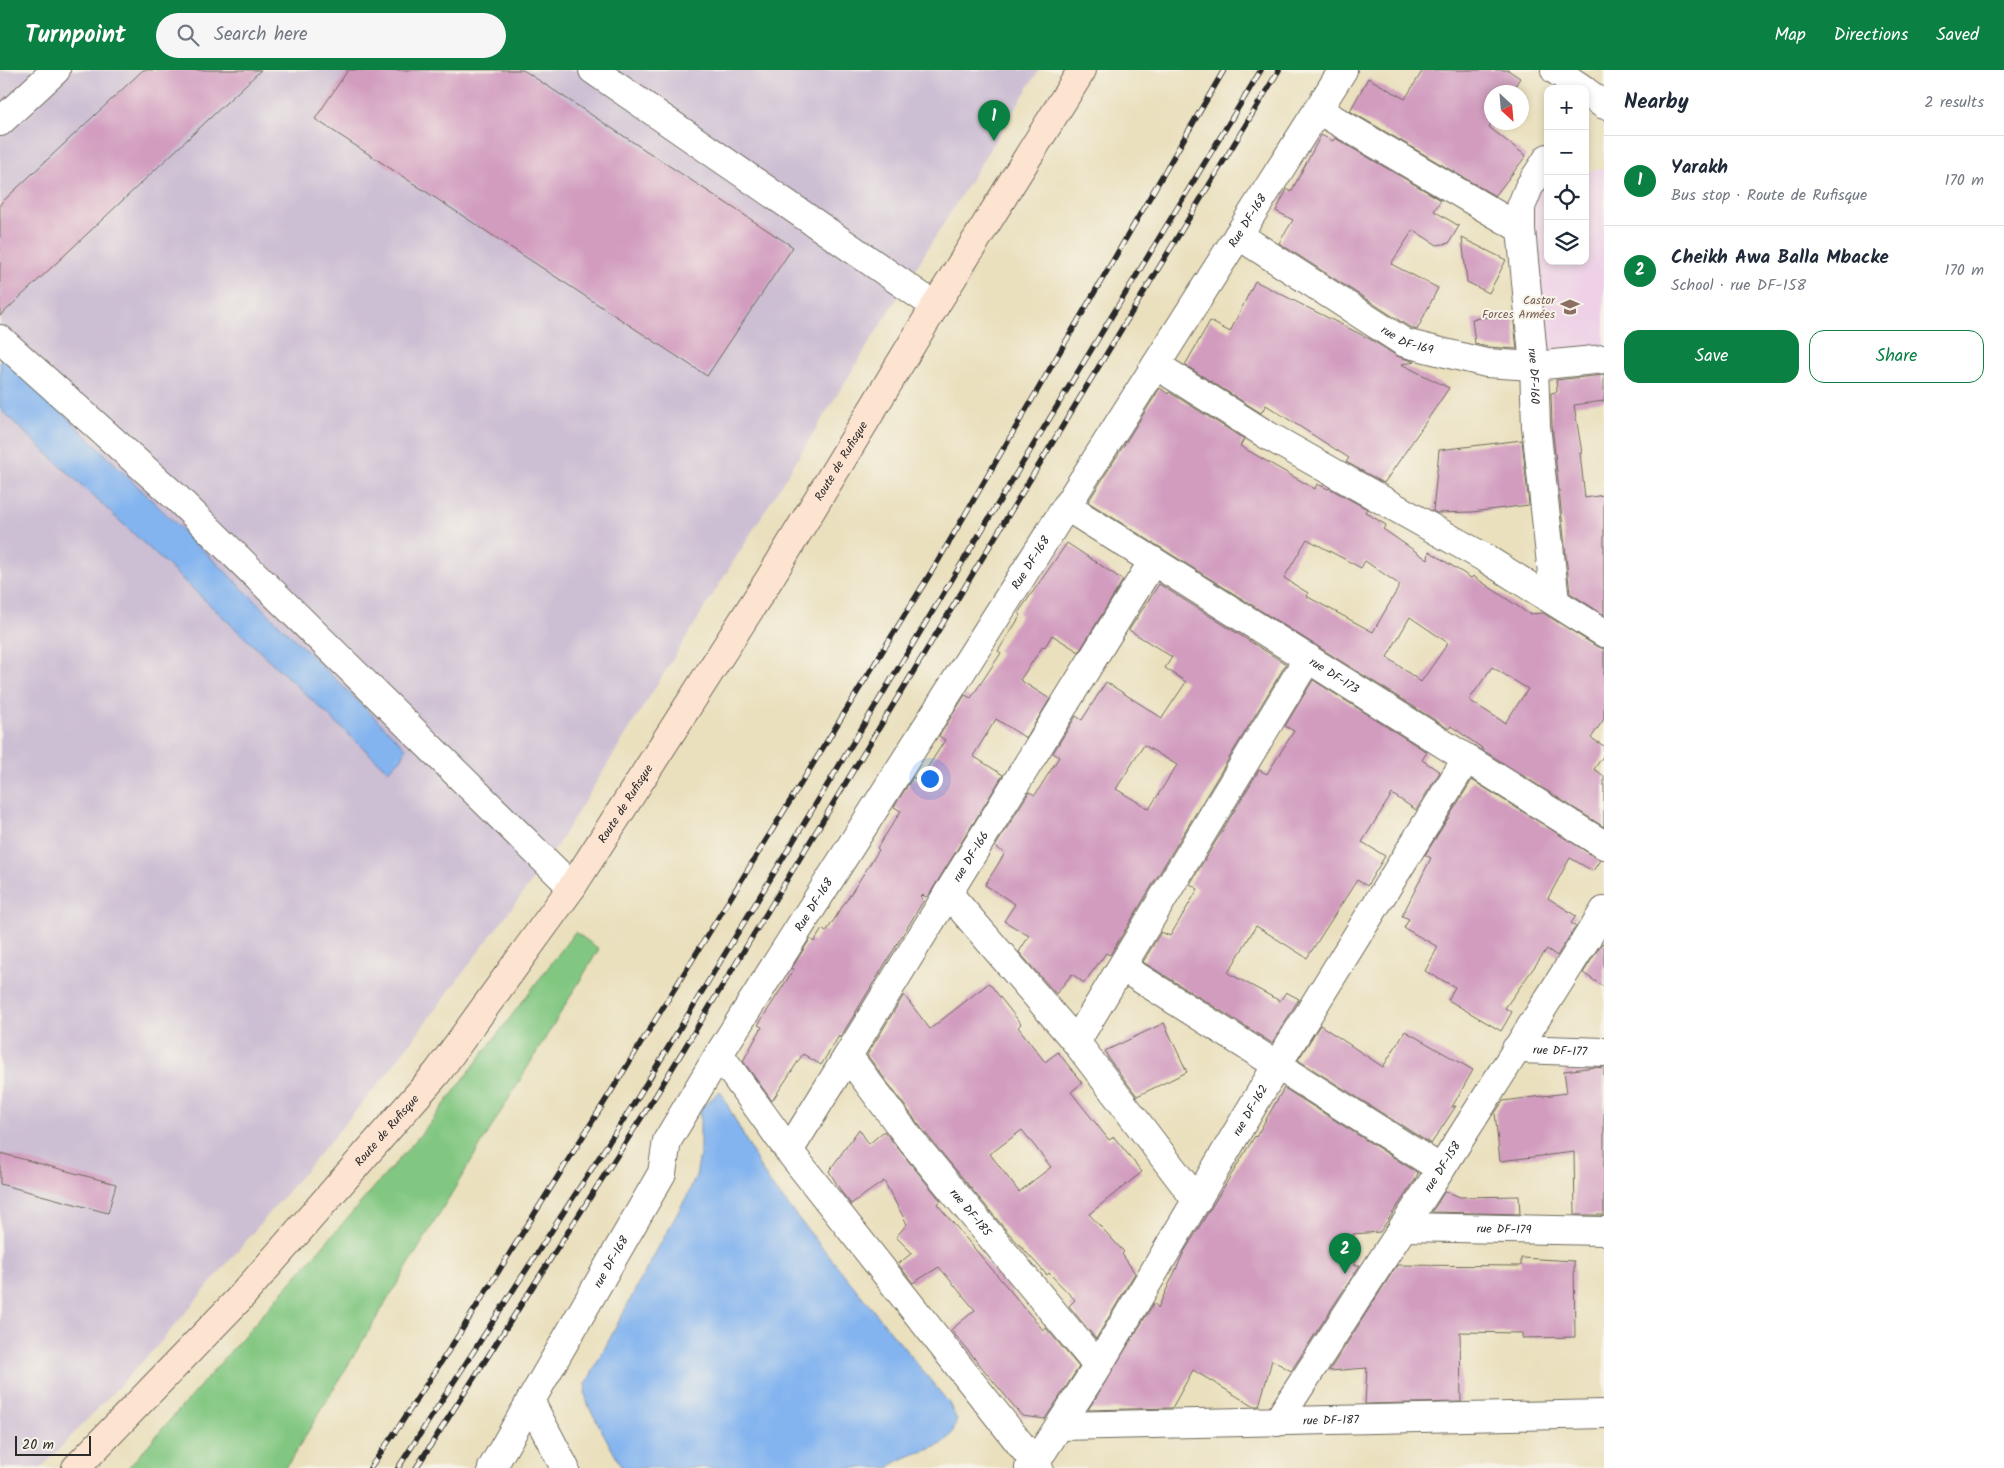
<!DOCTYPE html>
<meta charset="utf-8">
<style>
:root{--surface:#fff;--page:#f6f6f7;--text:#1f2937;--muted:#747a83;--line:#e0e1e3;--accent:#0b8043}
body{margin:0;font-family:Kalam,sans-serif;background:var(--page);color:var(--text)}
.controls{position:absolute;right:15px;top:15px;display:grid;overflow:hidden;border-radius:10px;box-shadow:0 2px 8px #0003}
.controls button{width:45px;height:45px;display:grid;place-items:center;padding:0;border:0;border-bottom:1px solid var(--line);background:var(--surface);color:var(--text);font:25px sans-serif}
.compass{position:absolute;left:1484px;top:15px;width:45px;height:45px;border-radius:50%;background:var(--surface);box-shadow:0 2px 8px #0003;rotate:154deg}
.scale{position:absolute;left:15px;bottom:12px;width:76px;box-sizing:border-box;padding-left:5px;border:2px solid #2b2b2b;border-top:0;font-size:14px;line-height:18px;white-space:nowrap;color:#2b2b2b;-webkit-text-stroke:4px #f7f3e8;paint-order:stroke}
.you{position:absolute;left:929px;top:708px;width:18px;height:18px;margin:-12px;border:4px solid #fff;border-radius:50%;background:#1a73e8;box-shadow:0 0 0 8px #1a73e833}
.badge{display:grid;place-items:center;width:32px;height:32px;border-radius:50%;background:var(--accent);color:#fff;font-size:16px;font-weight:700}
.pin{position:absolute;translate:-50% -41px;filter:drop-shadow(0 1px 2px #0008)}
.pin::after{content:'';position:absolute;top:26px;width:18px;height:15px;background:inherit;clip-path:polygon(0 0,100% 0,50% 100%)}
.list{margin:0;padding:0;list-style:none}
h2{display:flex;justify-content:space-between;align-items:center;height:65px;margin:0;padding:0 20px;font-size:21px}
h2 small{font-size:16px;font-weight:400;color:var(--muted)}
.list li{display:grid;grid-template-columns:32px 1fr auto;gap:15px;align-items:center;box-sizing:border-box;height:90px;padding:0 20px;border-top:1px solid var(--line)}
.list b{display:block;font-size:19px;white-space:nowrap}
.list p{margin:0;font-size:16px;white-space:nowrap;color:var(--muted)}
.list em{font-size:16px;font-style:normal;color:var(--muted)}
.actions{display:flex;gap:10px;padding:15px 20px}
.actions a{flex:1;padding:11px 0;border:1px solid var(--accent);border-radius:15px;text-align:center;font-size:18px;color:var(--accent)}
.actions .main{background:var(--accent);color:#fff}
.icon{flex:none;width:28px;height:28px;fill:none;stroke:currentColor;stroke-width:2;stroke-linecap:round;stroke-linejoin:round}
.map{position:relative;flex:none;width:1604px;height:1398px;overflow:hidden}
header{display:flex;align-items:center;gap:30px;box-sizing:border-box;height:70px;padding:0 25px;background:var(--accent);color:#fff}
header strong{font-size:24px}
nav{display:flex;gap:28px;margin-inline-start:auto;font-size:18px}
.search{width:350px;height:45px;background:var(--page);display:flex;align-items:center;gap:12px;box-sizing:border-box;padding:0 18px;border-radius:28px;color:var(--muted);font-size:19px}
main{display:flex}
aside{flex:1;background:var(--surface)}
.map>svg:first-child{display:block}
.built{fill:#eed0e7}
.industrial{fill:#ccbed3}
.green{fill:#82c781;stroke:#567956}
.water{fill:#83b4ef;stroke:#57708d}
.building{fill:#d29cbf;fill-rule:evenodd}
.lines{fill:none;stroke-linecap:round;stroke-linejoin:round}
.street-casing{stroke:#6e6a5e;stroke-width:30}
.secondary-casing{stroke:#6e6a5e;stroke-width:30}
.street{stroke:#fff;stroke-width:28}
.secondary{stroke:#fde4d1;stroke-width:28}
.rail-casing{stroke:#2b2b2b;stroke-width:5.5}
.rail{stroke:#f7f3e8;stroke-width:4;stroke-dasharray:11;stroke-linecap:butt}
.labels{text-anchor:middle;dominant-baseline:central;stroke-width:4;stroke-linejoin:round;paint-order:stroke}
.street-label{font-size:12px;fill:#2b2b2b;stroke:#f7f3e8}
.education-label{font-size:12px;fill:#785e54;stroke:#f7f3e8;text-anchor:end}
</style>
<header>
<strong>Turnpoint</strong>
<div class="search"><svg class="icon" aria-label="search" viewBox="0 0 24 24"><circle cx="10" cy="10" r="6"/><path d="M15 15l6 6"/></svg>Search here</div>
<nav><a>Map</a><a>Directions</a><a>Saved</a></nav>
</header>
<main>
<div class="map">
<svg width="1604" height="1398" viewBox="0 0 1604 1398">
<rect width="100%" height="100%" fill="#f7f3e8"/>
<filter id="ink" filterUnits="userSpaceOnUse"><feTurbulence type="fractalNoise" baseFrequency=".02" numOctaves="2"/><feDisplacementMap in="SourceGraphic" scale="10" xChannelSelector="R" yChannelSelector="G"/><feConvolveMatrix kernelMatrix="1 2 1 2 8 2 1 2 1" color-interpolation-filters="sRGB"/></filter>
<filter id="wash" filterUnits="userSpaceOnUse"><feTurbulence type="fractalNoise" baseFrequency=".0096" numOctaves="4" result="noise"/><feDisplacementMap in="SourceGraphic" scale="20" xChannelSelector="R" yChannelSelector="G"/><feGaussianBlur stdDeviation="1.12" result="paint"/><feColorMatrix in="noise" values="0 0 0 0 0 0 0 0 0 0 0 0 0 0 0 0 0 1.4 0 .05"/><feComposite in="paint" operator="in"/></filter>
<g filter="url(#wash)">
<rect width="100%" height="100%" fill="#eae0be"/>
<path class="built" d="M1604 99V283L1539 290 1527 126 1548 105V191H1585V101Z"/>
<path class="industrial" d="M0 0H1039L548 790 385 1006 160 1273 41 1398H0Z"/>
<path class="green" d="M575 862 599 879 286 1398H128L428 1056Z"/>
<g class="water">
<path d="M0 282 406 678 402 688 388 701 0 339Z"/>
<path d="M720 1021 761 1099 772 1116 949 1333 957 1350C955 1354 954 1361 951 1365 940 1383 905 1381 889 1398H622L589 1337 585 1324 586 1314 642 1207 688 1124 696 1106 700 1085V1039Z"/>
</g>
<g id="blocks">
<g class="building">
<path d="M143 0H261L0 246V134Z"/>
<path d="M348 0H523L793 177 707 306 315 49Z"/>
<path d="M1423 0H1508L1520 8 1511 22H1492V52L1489 57 1526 86 1495 126 1350 41 1368 8 1405 29Z"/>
<path d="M1321 65 1333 71 1335 68 1441 130 1434 141 1459 156 1449 173 1437 175 1413 160 1391 194 1438 218 1417 260 1411 258 1279 173 1293 150 1276 141 1287 119 1291 122Z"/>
<path d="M1462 168 1506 190 1489 223 1467 212Z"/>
<path d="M1255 211 1370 269 1397 286 1415 292 1401 294 1449 318 1384 413 1346 392 1349 388 1266 335 1261 343 1185 295 1210 251 1230 262Z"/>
<path d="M1513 244 1517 279 1488 277 1475 274 1472 249Z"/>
<path d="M1604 305V331L1574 335 1582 383H1580L1585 428 1604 425V545L1570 523 1552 355 1551 323 1557 322 1556 310Z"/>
<path d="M1160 318 1168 324 1169 322 1244 369 1240 376 1315 419 1317 414 1328 419 1329 418 1367 439 1365 442 1386 455 1383 459 1428 490 1429 481 1471 508 1473 506 1529 544 1543 543 1596 576 1604 579V649L1591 668 1604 676V685L1594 699 1604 706V757L1481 679 1482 678 1451 656 1449 659 1088 432ZM1307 469 1361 498 1365 491 1400 515 1373 562 1306 526 1308 523 1284 508ZM1410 547 1448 573 1421 612 1387 587ZM1492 597 1528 619 1505 653 1469 630Z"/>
<path d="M1522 370 1529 435 1472 442 1436 443 1433 441 1439 380Z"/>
<path d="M1067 473 1123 510 1079 582 1052 565 1045 577 1043 576 1020 610 1050 629 1026 668 996 649 973 686 1003 705 929 825 926 827 923 825 921 827 924 830 840 968 839 966 821 995 803 984 772 1031 743 991 762 957 758 955 794 899 792 898 810 869 814 872 822 859 826 862 879 780 877 778 901 741 894 737 913 707 919 711 945 670 939 666 965 625 971 628 1001 583 998 581 1021 545 1018 543Z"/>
<path d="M1159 514 1286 594 1110 885 1106 883 1084 913 1072 904 1056 924 1019 882 1029 866 1004 851 1015 834 985 815 1005 783 995 777 1029 722 1035 725 1059 687 1053 683 1076 646 1082 650 1106 612 1162 648 1186 612 1165 598 1172 587 1129 560ZM1144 675 1177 695 1149 739 1116 719Z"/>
<path d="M1313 610 1427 682 1422 690 1440 702 1416 740 1392 724 1362 772 1385 786 1367 816 1357 810 1307 888 1256 856 1228 903 1280 931 1286 922 1299 929 1272 973 1143 892 1161 862 1170 866 1198 819 1190 814 1259 700 1267 704 1294 661 1285 656Z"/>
<path d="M1472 710 1600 790 1593 801 1570 788 1548 828 1576 846 1571 853 1576 856 1557 886 1547 879 1505 938 1512 942 1501 961 1448 930 1455 917 1425 901 1438 877 1404 858 1409 849 1402 846 1431 788 1425 785Z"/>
<path d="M1602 873 1604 874V917L1583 903Z"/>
<path d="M989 913 1021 954 1018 957 1045 992 1058 982 1082 1013 1071 1022 1109 1070 1114 1067 1142 1102 1089 1144 1124 1182 1122 1184 1135 1203 1096 1269 1069 1236 1075 1230 1049 1203 1047 1205 1005 1159 922 1059 867 985 904 925 930 959ZM1022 1060 1051 1097 1019 1122 990 1084Z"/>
<path d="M1164 953 1187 1002 1137 1026 1109 989 1105 981Z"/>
<path d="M1320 955 1383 997 1405 961 1473 1000 1452 1037 1456 1036 1431 1074 1298 990Z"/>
<path d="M1595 997 1604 998V1145H1575L1574 1082 1500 1091 1495 1043 1503 1031 1567 1023 1564 1001Z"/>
<path d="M1284 1018 1418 1103 1415 1110 1380 1162 1353 1164 1354 1195H1360L1291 1301 1272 1290 1259 1336H1253L1193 1300 1172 1338 1088 1340 1154 1233 1158 1238 1184 1182 1255 1066 1256 1067Z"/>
<path d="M859 1059 869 1074 884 1061 941 1131 937 1134 1044 1261 1046 1258 1079 1297 1045 1349 1022 1346 951 1260 975 1240 939 1197 913 1213 898 1194 912 1183 896 1167 907 1154 884 1111 851 1134 842 1123 829 1101Z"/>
<path d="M0 1083 116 1114 108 1143 0 1114Z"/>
<path d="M1445 1121 1460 1127 1519 1126 1520 1144 1432 1142Z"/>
<path d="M1521 1188 1574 1191 1575 1267 1522 1268V1263L1460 1262 1461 1332 1365 1334 1367 1298 1329 1301 1397 1195 1521 1196Z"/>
</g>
</g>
</g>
<g filter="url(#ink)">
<use href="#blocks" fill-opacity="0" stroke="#6e6a5e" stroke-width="1"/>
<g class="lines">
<g class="street-casing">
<g id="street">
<path d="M593 0 935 236"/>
<path d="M1555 0 1583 19"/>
<path d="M1585 21 1604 35"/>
<path d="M1318 40 1521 159"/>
<path d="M0 52 56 0"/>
<path id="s1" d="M1548 88 1529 117 1521 137V159L1534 296 1536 356 1555 531"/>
<path id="s2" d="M1238 165 1405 273 1486 293 1534 296 1604 289"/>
<path d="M0 269 178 429 572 817"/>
<path d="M1156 295 1267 365 1485 488 1604 563"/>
<path id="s3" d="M1067 437 1604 775"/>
<path d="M948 823 1076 972 1197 1131"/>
<path d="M1122 897 1441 1099"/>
<path d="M1076 972 1308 588"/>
<path id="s4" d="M1516 979 1604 982"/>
<path d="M719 984 789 1081 1039 1398"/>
<path id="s5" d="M848 986 910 1069 1098 1296"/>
<path id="s6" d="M789 1081 1153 491"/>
<path id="s7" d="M1403 1157 1604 1161"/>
<path d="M530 1331 565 1398"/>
<path id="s8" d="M1277 1352 1441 1099 1604 841"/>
<path id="s9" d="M1060 1356 1604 1344"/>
<path id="s10" d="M492 1398 662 1103 667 1071 719 984 1343 0"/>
<path id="s11" d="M1029 1398 1035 1393 1098 1296 1277 995 1467 688"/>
</g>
</g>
<g class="secondary-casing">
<g id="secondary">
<path id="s12" d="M76 1398 239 1229 437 1003 572 817 770 508 935 236 1082 0"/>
</g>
</g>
<use href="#street" class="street"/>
<use href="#secondary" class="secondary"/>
<g class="rail-casing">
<g id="rail">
<path d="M370 1398 400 1355 458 1266 622 1004 938 491 1224 0"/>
<path d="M398 1398 635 1032 1261 0"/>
<path d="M416 1398 656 1025 1279 0"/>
</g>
</g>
<use href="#rail" class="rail"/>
</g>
</g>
<defs>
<g id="school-bare" transform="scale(1.5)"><path d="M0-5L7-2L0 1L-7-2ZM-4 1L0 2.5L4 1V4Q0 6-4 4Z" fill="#8d6e63" stroke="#f7f3e8" stroke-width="2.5" paint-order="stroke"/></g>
</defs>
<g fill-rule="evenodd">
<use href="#school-bare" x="1570" y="237"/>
</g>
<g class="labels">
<g class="street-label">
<text stroke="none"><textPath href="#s10" startOffset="1461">Rue DF-168</textPath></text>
<text stroke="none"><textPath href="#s2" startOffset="200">rue DF-169</textPath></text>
<text stroke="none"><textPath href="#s1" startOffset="226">rue DF-160</textPath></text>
<text stroke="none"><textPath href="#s12" startOffset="1269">Route de Rufisque</textPath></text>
<text stroke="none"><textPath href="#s10" startOffset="1056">Rue DF-168</textPath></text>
<text stroke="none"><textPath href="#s3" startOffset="316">rue DF-173</textPath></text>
<text stroke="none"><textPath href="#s12" startOffset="864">Route de Rufisque</textPath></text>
<text stroke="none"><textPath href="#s6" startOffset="346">rue DF-166</textPath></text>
<text stroke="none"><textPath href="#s10" startOffset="651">Rue DF-168</textPath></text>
<text stroke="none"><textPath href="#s4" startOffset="44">rue DF-177</textPath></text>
<text stroke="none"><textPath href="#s11" startOffset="421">rue DF-162</textPath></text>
<text stroke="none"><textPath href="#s12" startOffset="459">Route de Rufisque</textPath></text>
<text stroke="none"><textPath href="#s8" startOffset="304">rue DF-158</textPath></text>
<text stroke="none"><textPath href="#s5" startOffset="199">rue DF-185</textPath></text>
<text stroke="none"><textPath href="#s7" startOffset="101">rue DF-179</textPath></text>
<text stroke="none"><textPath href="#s10" startOffset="238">rue DF-168</textPath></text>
<text stroke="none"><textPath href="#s9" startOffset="271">rue DF-187</textPath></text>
</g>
<g class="education-label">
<text x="1555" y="230">Castor<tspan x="1555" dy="14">Forces Armées</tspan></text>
</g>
</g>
</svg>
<div class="controls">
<button>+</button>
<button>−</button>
<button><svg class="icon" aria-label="locate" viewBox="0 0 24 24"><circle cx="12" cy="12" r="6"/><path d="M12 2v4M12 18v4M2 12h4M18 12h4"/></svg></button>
<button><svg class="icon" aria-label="layers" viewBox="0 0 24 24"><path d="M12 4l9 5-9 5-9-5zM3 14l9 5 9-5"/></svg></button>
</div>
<svg class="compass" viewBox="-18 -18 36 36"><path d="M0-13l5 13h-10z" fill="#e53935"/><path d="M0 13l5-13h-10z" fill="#747a83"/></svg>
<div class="scale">20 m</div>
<div class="you"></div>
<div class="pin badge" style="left:994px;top:71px">1</div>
<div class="pin badge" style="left:1345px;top:1204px">2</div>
</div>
<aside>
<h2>Nearby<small>2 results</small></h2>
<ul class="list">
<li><span class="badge">1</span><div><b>Yarakh</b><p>Bus stop · Route de Rufisque</p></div><em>170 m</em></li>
<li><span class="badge">2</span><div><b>Cheikh Awa Balla Mbacke</b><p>School · rue DF-158</p></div><em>170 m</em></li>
</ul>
<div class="actions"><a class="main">Save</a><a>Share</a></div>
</aside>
</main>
